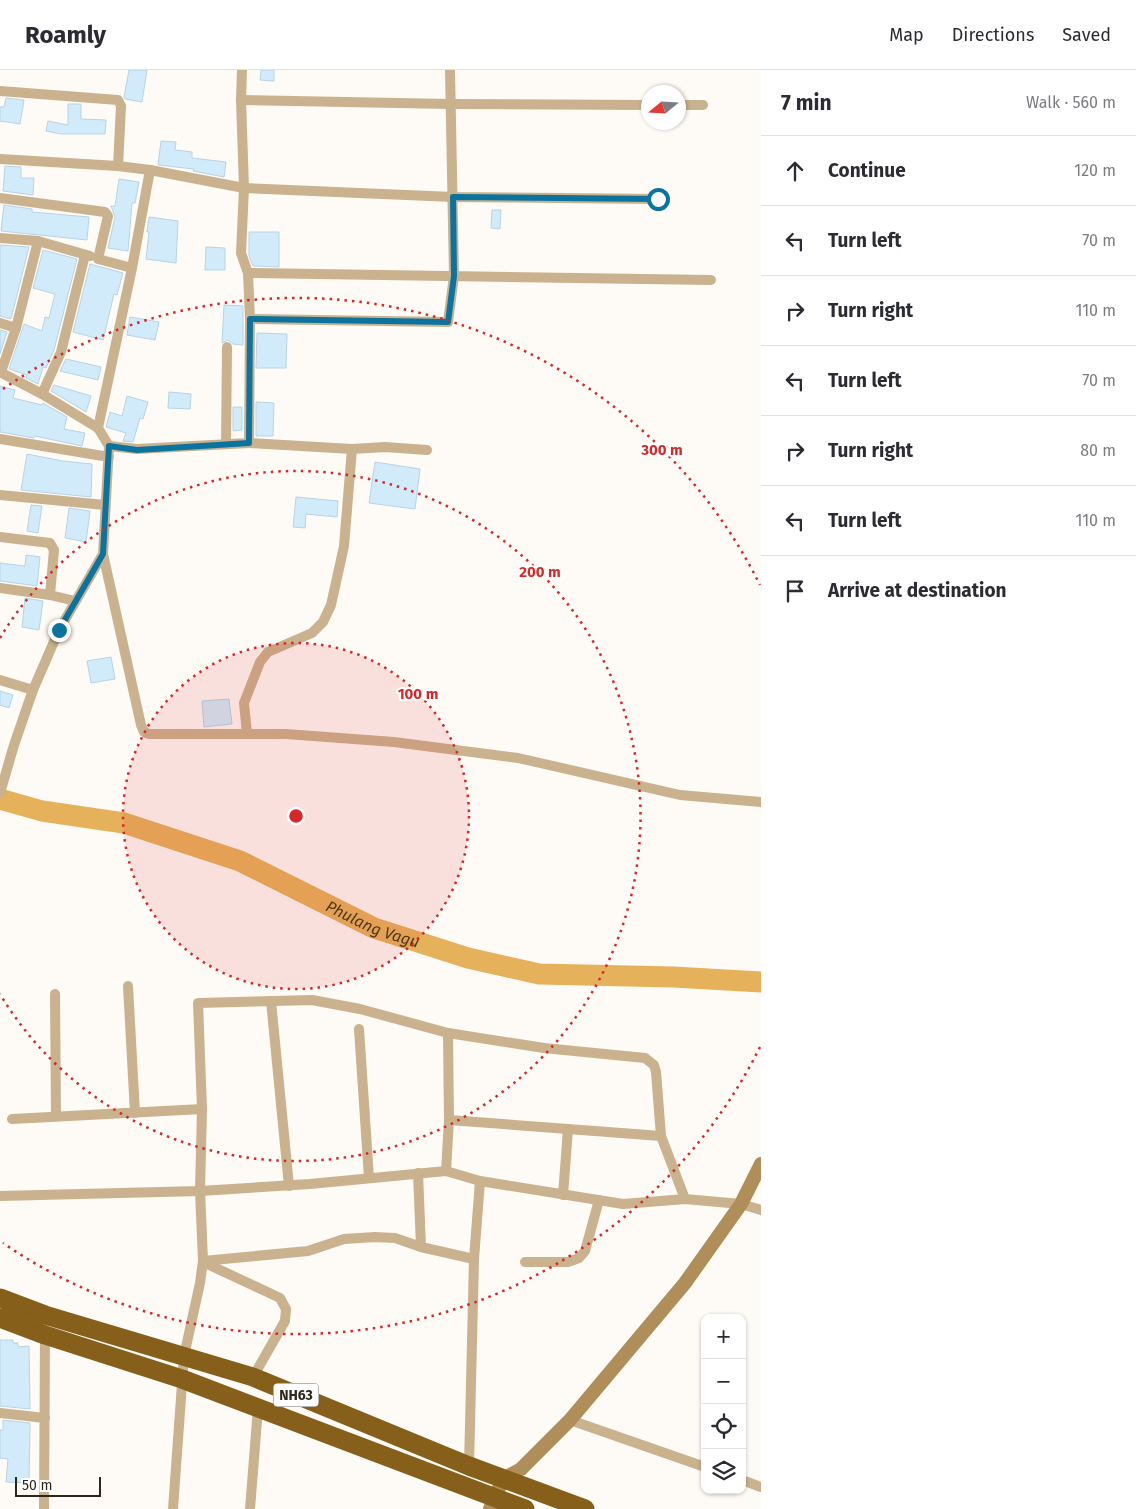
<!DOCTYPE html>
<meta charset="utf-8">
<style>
:root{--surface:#fff;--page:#f2f2f3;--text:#2b2b33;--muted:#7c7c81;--line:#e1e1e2}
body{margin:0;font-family:"Fira Sans",sans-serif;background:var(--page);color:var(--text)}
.controls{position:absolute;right:15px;bottom:15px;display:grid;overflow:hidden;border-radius:10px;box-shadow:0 1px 4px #0004}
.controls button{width:45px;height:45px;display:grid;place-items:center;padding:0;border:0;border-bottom:1px solid var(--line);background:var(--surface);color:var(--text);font:25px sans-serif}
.compass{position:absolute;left:641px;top:15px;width:45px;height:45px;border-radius:50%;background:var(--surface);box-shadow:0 1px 4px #0004;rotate:252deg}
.scale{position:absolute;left:15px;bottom:12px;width:86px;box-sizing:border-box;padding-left:5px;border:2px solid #2d261c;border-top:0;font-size:14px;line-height:18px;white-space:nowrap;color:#2d261c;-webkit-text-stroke:4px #fff;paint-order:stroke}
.stop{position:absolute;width:15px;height:15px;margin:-11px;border:4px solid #0c739f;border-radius:50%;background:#fff}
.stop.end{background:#0c739f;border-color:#fff;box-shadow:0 1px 5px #0008}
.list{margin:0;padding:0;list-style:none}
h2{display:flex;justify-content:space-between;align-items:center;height:65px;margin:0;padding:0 20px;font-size:21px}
h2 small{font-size:16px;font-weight:400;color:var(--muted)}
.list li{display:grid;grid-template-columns:32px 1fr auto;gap:15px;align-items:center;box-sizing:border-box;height:70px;padding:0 20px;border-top:1px solid var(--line)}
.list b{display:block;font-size:19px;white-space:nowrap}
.list em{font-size:16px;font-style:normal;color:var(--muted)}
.icon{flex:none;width:28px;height:28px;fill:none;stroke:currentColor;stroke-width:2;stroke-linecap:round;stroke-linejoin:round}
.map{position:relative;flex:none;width:761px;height:1439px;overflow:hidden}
header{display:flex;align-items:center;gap:30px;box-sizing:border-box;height:70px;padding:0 25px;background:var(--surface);border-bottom:1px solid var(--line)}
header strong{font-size:24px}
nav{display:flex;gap:28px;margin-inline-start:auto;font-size:18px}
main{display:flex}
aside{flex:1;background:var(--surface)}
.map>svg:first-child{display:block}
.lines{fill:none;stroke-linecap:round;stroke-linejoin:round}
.river{stroke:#e6b15b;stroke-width:21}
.building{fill:#d2ebfb;stroke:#b5d4e7}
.street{stroke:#cab28f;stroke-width:10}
.secondary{stroke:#b08e59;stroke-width:14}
.highway{stroke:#865f1a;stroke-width:19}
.route{stroke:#0c739f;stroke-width:6}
.ring{fill:none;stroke:#d62828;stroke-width:2.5;stroke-dasharray:2.5 5}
.labels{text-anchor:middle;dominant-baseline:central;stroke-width:4;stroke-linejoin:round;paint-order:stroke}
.shield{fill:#fff;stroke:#6c6760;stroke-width:1}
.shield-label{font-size:14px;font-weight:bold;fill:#2d261c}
.water-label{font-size:16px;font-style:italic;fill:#4f3915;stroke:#fff}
.centre{fill:#d62828;stroke:#fff;stroke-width:2.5}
.ring-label{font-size:15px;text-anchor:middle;font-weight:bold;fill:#d62828;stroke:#fff;stroke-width:4;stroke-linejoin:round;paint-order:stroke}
</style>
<header>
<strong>Roamly</strong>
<nav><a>Map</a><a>Directions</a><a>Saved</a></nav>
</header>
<main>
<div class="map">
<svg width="761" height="1439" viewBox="0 0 761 1439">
<rect width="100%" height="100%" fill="#fefaf5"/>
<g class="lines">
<path class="river" id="s1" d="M0 729 42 741 124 753 240 791 374 858 468 888 539 904 674 907 761 912"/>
</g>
<g class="building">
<path d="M129 0H147L142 32 125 29 124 27Z"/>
<path d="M261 0H274V11L260 10Z"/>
<path d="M6 28 24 30 20 54 0 51V37H4Z"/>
<path d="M68 34H81V49L106 50 105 64H61L46 61 48 51 68 55Z"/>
<path d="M161 71 176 72 175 80 192 82V88L226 92 224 107 193 101 194 99 158 95Z"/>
<path d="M5 96 21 97V108H34L33 125 3 121Z"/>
<path d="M119 109 139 112 135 133H132L128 181 108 178 115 147 111 136H115Z"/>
<path d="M4 135 32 139V142L89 147 87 170 1 161Z"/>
<path d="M492 140H501L500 159 491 158Z"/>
<path d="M149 147 178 151 176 193 146 189 149 162H147Z"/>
<path d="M249 162H279V197L253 196 249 186Z"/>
<path d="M0 175 29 177 11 249 0 246Z"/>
<path d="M206 177 225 178V200H205Z"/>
<path d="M43 180 77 189 54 280 46 298 43 297 38 314 26 308 27 305 9 299 24 254 42 261 45 247 49 248 55 224 33 218Z"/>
<path d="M90 194 123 203 117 225 114 224 103 270 73 262Z"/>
<path d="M224 235 243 236V275L233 274 228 270 222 273Z"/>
<path d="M130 247 159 252 155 270 127 265Z"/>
<path d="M0 260 7 262 0 284Z"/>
<path d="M257 263 287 264 286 298H256Z"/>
<path d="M66 289 101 297 98 310 60 301Z"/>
<path d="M54 315 91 326 86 342 51 321Z"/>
<path d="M0 316 15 320 13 328 42 335 43 333 67 347 64 359 85 363 82 376 35 366 34 368 0 362Z"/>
<path d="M169 322 191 324 190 339 168 338Z"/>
<path d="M127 326 148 332 143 349 140 348 133 372 123 371 126 363 106 357 110 342 122 346Z"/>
<path d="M256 332 274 333 273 366H256Z"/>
<path d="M233 337H242V360L233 361Z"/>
<path d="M27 384 63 391 92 394 91 427 21 420Z"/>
<path d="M375 392 420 399 415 439 369 433Z"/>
<path d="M296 427 338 431 337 447 306 444 305 458 293 457Z"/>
<path d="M31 435 42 436 38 463 27 461Z"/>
<path d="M69 438 90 441 86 472 65 468Z"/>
<path d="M26 485 40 487 37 516 0 511V493L25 496Z"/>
<path d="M25 528 43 531 39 560 22 557Z"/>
<path d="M111 587 115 609 91 613 87 591Z"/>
<path d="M0 621 13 625 9 638 0 635Z"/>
<path d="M229 629 232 654 204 657 202 631Z"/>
<path d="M0 1270H13V1273H18V1277L29 1276 30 1339 0 1336Z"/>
<path d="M3 1350 30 1353 29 1413 6 1412 8 1389 0 1388V1360H3Z"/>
</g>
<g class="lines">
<g class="street">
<path d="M0 21 118 30 121 36 118 96"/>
<path d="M241 30 450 34 648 35"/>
<path d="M678 35H703"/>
<path d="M0 89 118 96 150 100"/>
<path d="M0 128 105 142 108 146 98 189 132 198"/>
<path d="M0 168 38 171 90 186"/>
<path d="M248 203 711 210"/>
<path d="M250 249 448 252 454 206 450 0"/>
<path d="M0 253 16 258"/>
<path d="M0 302 42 324 98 358"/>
<path d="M1 302 16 258 38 171"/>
<path d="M42 324 61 282 85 185"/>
<path d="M0 369 109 387"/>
<path d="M249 373 352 379 385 377 427 380"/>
<path d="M226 374 227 277"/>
<path d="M109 376 137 379 249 373 250 249 248 203 241 183 244 118 241 30 242 0"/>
<path d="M0 425 105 435"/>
<path d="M0 467 50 473 54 480 50 525"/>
<path d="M103 484 141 655 144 662 149 664H286L394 672 518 688 680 725 761 732"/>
<path d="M0 518 50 525 75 531"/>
<path d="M0 610 33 620"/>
<path d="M247 664 244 633 260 592 268 582 312 563 323 552 331 535 344 476 352 379"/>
<path d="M0 723 14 675 33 620 59 560 103 484 109 376 98 358 132 198 150 100 244 118 453 127 658 129"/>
<path d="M128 916 135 1043"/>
<path d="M55 924 56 1046"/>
<path d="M271 931 289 1116"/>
<path d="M359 959 369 1108"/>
<path d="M12 1049 202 1039"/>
<path d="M449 1050 661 1066"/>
<path d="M446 1101 449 1050 448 963"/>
<path d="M418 1103 421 1177"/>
<path d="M563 1125 568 1059"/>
<path d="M0 1126 200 1121 202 1039 198 933 312 930 360 939 448 963 544 978 645 988 654 995 656 1002 661 1066 685 1129"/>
<path d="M203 1191 308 1181 344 1169 375 1167 395 1168 421 1177 474 1189"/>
<path d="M203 1192 280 1228 286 1239 285 1251 253 1307"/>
<path d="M525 1192H568L579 1188 585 1181 599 1130"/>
<path d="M0 1343 45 1348"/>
<path d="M570 1350 705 1397"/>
<path d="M469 1396 474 1189 480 1111 623 1134 685 1129 741 1134 761 1140"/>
<path d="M742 1410 761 1417"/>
<path d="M44 1439 45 1265"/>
<path d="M173 1439 184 1286 200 1213 203 1191 200 1121 310 1114 446 1101 480 1111"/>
<path d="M250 1439 258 1338"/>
</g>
<path class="secondary" d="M490 1439 503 1409 521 1399 570 1350 685 1213 741 1134 761 1094"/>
<g class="highway">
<path d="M0 1228 45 1245 253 1307 469 1396 585 1439"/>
<path d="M0 1248 45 1265 182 1309 525 1439"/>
</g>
</g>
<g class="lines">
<path class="route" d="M59 560 103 484 109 376 137 380 249 373 250 249 448 252 454 206 453 127 658 129"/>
</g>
<circle cx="296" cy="746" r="173" fill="#d62828" fill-opacity=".12"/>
<g class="ring">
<circle cx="296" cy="746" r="173"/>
<path d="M0 568A345 345 0 1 1 0 924"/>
<path d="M760 977A518 518 0 0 1 3 1173M3 319A518 518 0 0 1 760 515"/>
</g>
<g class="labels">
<rect class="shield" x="273.5" y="1313.5" width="45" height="23" rx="4"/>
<g class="shield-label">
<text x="296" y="1325">NH63</text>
</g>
<g class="water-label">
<text stroke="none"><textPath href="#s1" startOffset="396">Phulang Vagu</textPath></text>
</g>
</g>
<circle cx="296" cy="746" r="8" class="centre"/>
<g class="ring-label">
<text x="662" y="385">300 m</text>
<text x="540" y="507">200 m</text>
<text x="418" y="629">100 m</text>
</g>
</svg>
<div class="controls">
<button>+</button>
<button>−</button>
<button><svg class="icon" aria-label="locate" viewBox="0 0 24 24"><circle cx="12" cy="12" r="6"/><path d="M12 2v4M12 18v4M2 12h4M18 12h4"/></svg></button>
<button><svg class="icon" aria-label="layers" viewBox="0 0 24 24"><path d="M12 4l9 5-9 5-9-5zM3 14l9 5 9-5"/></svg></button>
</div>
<svg class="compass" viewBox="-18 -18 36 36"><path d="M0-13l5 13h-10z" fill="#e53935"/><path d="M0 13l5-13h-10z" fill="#7c7c81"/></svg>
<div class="scale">50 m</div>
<div class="stop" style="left:658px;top:129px"></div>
<div class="stop end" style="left:59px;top:560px"></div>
</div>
<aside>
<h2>7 min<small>Walk · 560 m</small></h2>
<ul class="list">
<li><svg class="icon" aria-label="ahead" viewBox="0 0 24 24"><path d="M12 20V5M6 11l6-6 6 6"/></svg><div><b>Continue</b></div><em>120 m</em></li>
<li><svg class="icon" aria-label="left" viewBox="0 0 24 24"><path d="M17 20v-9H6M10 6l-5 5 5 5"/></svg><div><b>Turn left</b></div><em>70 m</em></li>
<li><svg class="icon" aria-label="right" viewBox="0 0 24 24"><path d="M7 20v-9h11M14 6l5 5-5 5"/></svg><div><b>Turn right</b></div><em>110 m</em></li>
<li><svg class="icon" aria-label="left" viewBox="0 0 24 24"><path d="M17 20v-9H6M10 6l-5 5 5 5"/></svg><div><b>Turn left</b></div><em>70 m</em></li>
<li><svg class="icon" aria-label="right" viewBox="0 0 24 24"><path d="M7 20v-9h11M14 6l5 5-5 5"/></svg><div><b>Turn right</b></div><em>80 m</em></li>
<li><svg class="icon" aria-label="left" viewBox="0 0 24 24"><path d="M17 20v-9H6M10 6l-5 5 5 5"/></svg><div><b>Turn left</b></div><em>110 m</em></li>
<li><svg class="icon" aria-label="arrive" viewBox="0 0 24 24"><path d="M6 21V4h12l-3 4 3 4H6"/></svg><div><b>Arrive at destination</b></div></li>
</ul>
</aside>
</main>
